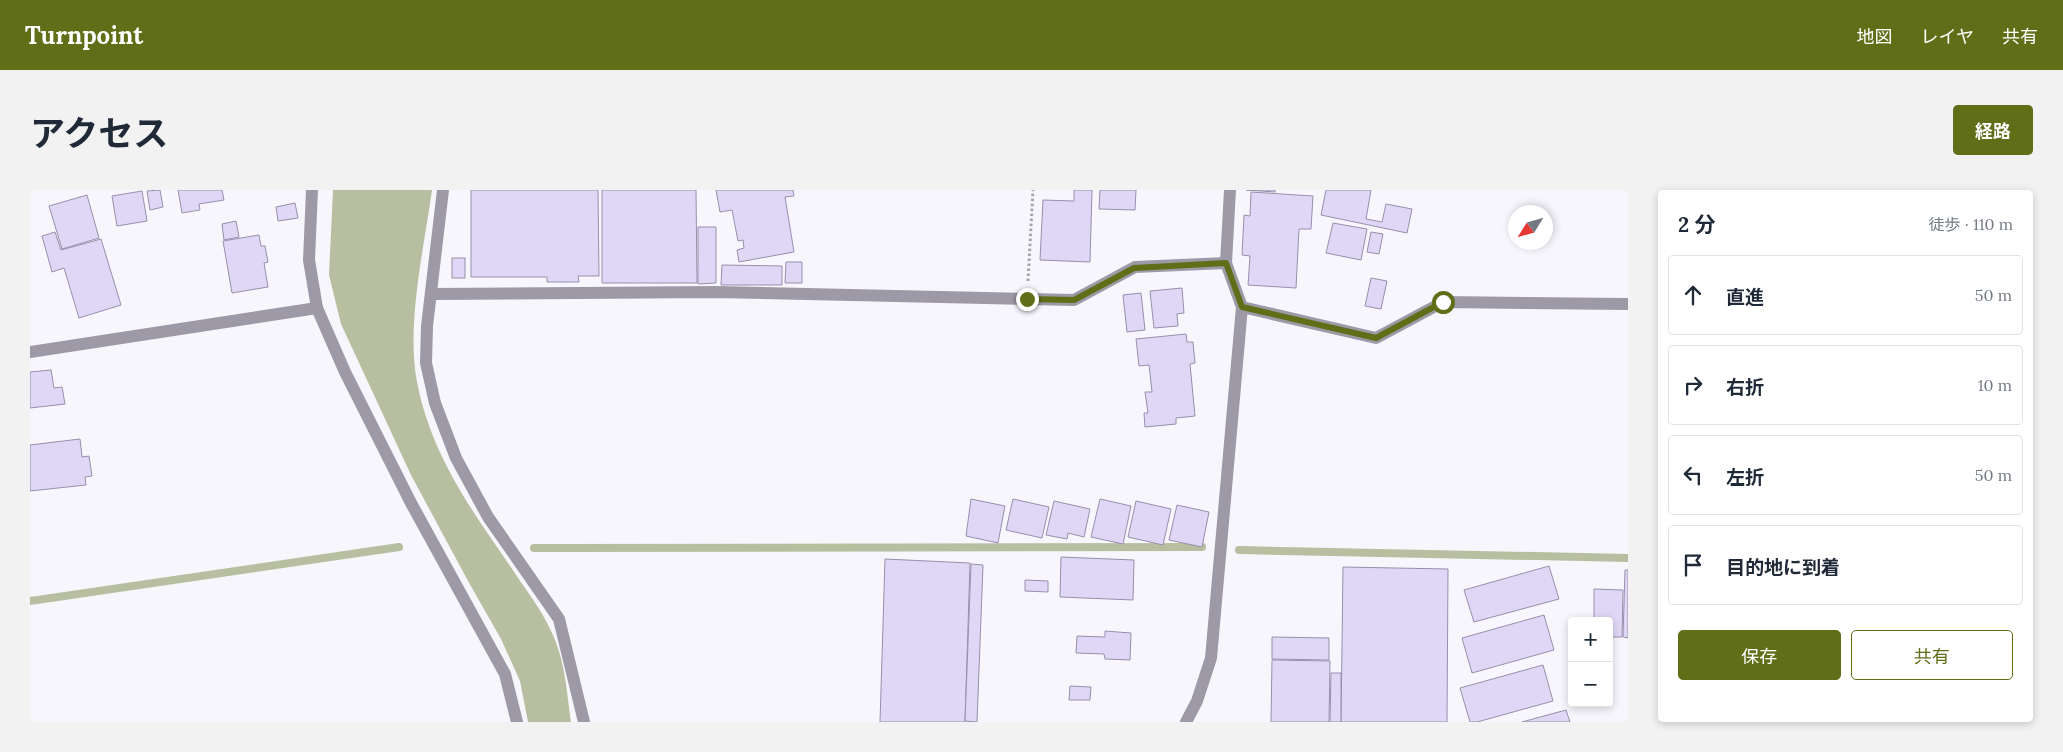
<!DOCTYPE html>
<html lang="ja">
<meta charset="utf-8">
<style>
:root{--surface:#fff;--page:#f2f2f3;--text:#1f2937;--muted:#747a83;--line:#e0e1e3;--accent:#606e18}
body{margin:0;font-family:Lora,"Noto Sans JP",serif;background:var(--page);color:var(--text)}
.controls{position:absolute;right:15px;bottom:15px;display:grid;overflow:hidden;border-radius:5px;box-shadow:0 2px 8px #0003}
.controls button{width:45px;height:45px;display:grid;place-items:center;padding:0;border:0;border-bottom:1px solid var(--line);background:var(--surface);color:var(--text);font:25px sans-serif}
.compass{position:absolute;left:1478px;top:15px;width:45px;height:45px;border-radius:50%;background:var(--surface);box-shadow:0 2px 8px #0003;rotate:233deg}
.stop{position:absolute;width:15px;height:15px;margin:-11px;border:4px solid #606e18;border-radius:50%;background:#fff}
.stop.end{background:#606e18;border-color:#fff;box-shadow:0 1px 5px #0008}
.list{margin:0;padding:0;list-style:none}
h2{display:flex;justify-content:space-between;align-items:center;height:65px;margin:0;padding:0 20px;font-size:21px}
h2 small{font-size:16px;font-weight:400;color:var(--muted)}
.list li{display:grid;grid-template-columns:32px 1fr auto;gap:15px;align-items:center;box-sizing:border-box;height:80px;margin:0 10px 10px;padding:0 10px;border:1px solid var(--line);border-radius:5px}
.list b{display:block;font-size:19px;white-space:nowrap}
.list em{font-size:16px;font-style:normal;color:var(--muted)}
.actions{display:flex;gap:10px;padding:15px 20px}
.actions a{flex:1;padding:11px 0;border:1px solid var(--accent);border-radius:5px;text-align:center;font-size:18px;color:var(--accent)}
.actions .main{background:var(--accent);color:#fff}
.icon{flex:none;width:28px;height:28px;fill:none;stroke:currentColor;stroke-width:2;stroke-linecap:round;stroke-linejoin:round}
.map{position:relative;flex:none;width:1598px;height:532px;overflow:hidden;border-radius:5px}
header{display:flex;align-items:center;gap:30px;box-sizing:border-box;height:70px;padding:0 25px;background:var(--accent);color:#fff}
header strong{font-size:24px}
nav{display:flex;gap:28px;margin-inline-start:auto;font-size:18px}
.intro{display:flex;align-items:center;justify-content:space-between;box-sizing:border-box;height:120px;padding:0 30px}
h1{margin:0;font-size:35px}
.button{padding:12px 22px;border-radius:5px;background:var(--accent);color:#fff;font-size:18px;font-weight:700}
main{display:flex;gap:30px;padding:0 30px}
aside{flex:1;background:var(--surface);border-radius:5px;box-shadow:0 2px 8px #0003}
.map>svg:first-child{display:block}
.water{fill:#b7bfa0}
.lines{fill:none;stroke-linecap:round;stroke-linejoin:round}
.stream{stroke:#b7bfa0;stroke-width:8}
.building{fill:#dfd7f5;stroke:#978fab}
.path{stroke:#a5a3ac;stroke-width:3;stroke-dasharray:2.5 2.5;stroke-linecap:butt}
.minor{stroke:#9d99a6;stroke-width:12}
.route{stroke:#606e18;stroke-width:6}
</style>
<header>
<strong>Turnpoint</strong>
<nav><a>地図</a><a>レイヤ</a><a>共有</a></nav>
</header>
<div class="intro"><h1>アクセス</h1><a class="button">経路</a></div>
<main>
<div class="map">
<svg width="1598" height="532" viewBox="0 0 1598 532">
<rect width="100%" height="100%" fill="#f8f6fd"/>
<path class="water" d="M303 0H402C394 58 376 135 387 192 401 263 438 315 478 373 493 396 511 418 522 443 535 470 537 503 541 532H498L490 491 471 449 438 391 381 285 311 134 299 85Z"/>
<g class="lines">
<g class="stream">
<path d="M504 358 1172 357"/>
<path d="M1209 360 1598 368"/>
<path d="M0 411 369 357"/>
</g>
</g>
<g class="building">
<path d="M130 0 133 17 120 20 117 1Z"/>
<path d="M148 0H192L194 10 169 14 170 20 152 23Z"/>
<path d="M441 0H568L569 86H548L549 92H517V87H441Z"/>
<path d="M572 0H666L667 93H572Z"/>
<path d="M686 0H763L764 6 755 7 764 62 709 72 707 60 714 58 713 50 708 51 702 20 690 22Z"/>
<path d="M1044 0H1062L1060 72 1010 70 1013 10 1044 11Z"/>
<path d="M1070 0H1106L1105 20 1069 19Z"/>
<path d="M1216 0H1245V2Z"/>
<path d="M1296 0H1341L1336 29 1352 32 1356 14 1382 19 1377 43 1291 25Z"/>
<path d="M112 1 117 31 87 36 82 6Z"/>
<path d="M1221 2 1283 6 1281 39H1269L1266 98 1218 95 1220 66 1212 65 1214 25 1220 26Z"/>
<path d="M57 5 69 48 32 59 19 16Z"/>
<path d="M265 13 268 28 248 31 246 17Z"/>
<path d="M206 31 209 47 194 50 192 34Z"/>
<path d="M1303 33 1337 39 1331 70 1296 63Z"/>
<path d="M668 37H686V93L668 94Z"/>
<path d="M25 42 31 60 71 49 91 115 49 128 34 78 22 82 12 46Z"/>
<path d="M1341 42 1353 44 1349 64 1337 62Z"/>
<path d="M229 45 231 56H235L238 72 234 73 238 97 202 103 193 51Z"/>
<rect x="422" y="68" width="13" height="20"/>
<path d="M756 72H772V93H755Z"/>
<path d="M692 75 752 76V95H691Z"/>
<path d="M1341 88 1357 91 1351 119 1335 116Z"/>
<path d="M1152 98 1154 123 1147 124 1148 136 1124 138 1120 101Z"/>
<path d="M1111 103 1115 140 1097 142 1093 105Z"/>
<path d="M1156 144 1157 152H1163L1165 173 1160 174 1165 226 1146 228V234L1115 237 1114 223H1118L1115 202H1122L1119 175 1109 176 1106 149Z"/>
<path d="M21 180 24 198 32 197 35 214 0 218V182Z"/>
<path d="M50 249 52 267 59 266 62 286 55 287 56 295 0 301V255Z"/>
<path d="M941 309 975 316 968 353 936 346Z"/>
<path d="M983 309 1019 317 1012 348 976 340Z"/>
<path d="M1070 309 1101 316 1093 354 1061 347Z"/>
<path d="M1024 311 1060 319 1054 347 1038 343 1037 349 1016 345Z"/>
<path d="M1106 311 1141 319 1133 355 1098 347Z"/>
<path d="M1147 315 1179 322 1172 357 1139 350Z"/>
<path d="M1031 367 1104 370 1103 410 1030 407Z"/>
<path d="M855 369 940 373 935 532H850Z"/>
<path d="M941 374 953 375 947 532 935 531Z"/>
<path d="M1519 376 1529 409 1444 432 1434 400Z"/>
<path d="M1313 377 1418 379 1417 532H1311Z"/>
<path d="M1595 380H1598V448L1593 447Z"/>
<path d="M995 390 1018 391V402L995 401Z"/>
<path d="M1564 399 1593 400 1592 447H1579V431H1564Z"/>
<path d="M1514 425 1524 460 1442 483 1432 448Z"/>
<path d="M1075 441 1101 443 1100 470 1075 469 1074 464 1046 463 1047 446 1075 447Z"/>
<path d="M1242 447 1299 448V470L1242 469Z"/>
<path d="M1242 470 1300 471 1299 532H1241Z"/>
<path d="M1513 475 1523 511 1447 532H1440L1430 498Z"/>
<path d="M1301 483H1311V532H1300Z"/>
<path d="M1040 496 1061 497 1060 510H1039Z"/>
<path d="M1536 520 1540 532H1492Z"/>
</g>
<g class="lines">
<path class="path" d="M998 91 1003 0"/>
<g class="minor">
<path d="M282 0 279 70 287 118 315 182 381 313 475 484 487 532"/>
<path d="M413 0 397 136 396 173 405 213 426 268 458 327 529 429 554 532"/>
<path d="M401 104 685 102 1044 110 1105 77 1196 73"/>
<path d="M1212 117 1346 148 1413 112 1598 114"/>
<path d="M0 162 287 118"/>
<path d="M1156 532 1167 511 1181 468 1212 117 1196 73 1200 0"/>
</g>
</g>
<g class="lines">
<path class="route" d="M997 109 1044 110 1104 78 1196 73 1212 117 1346 148 1413 112"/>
</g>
</svg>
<div class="controls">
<button>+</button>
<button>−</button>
</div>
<svg class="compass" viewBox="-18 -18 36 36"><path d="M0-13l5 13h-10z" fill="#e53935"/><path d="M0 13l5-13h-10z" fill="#747a83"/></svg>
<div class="stop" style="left:1413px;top:112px"></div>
<div class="stop end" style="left:997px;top:109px"></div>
</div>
<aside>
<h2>2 分<small>徒歩 · 110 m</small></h2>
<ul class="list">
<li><svg class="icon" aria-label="ahead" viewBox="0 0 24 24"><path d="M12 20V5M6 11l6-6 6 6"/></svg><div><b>直進</b></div><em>50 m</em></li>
<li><svg class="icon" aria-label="right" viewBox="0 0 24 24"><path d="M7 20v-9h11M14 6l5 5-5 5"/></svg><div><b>右折</b></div><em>10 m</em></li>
<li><svg class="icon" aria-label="left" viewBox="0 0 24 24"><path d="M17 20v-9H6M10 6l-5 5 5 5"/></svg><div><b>左折</b></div><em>50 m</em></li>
<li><svg class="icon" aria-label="arrive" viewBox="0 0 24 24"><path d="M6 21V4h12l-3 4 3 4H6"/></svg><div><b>目的地に到着</b></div></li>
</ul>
<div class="actions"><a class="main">保存</a><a>共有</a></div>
</aside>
</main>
